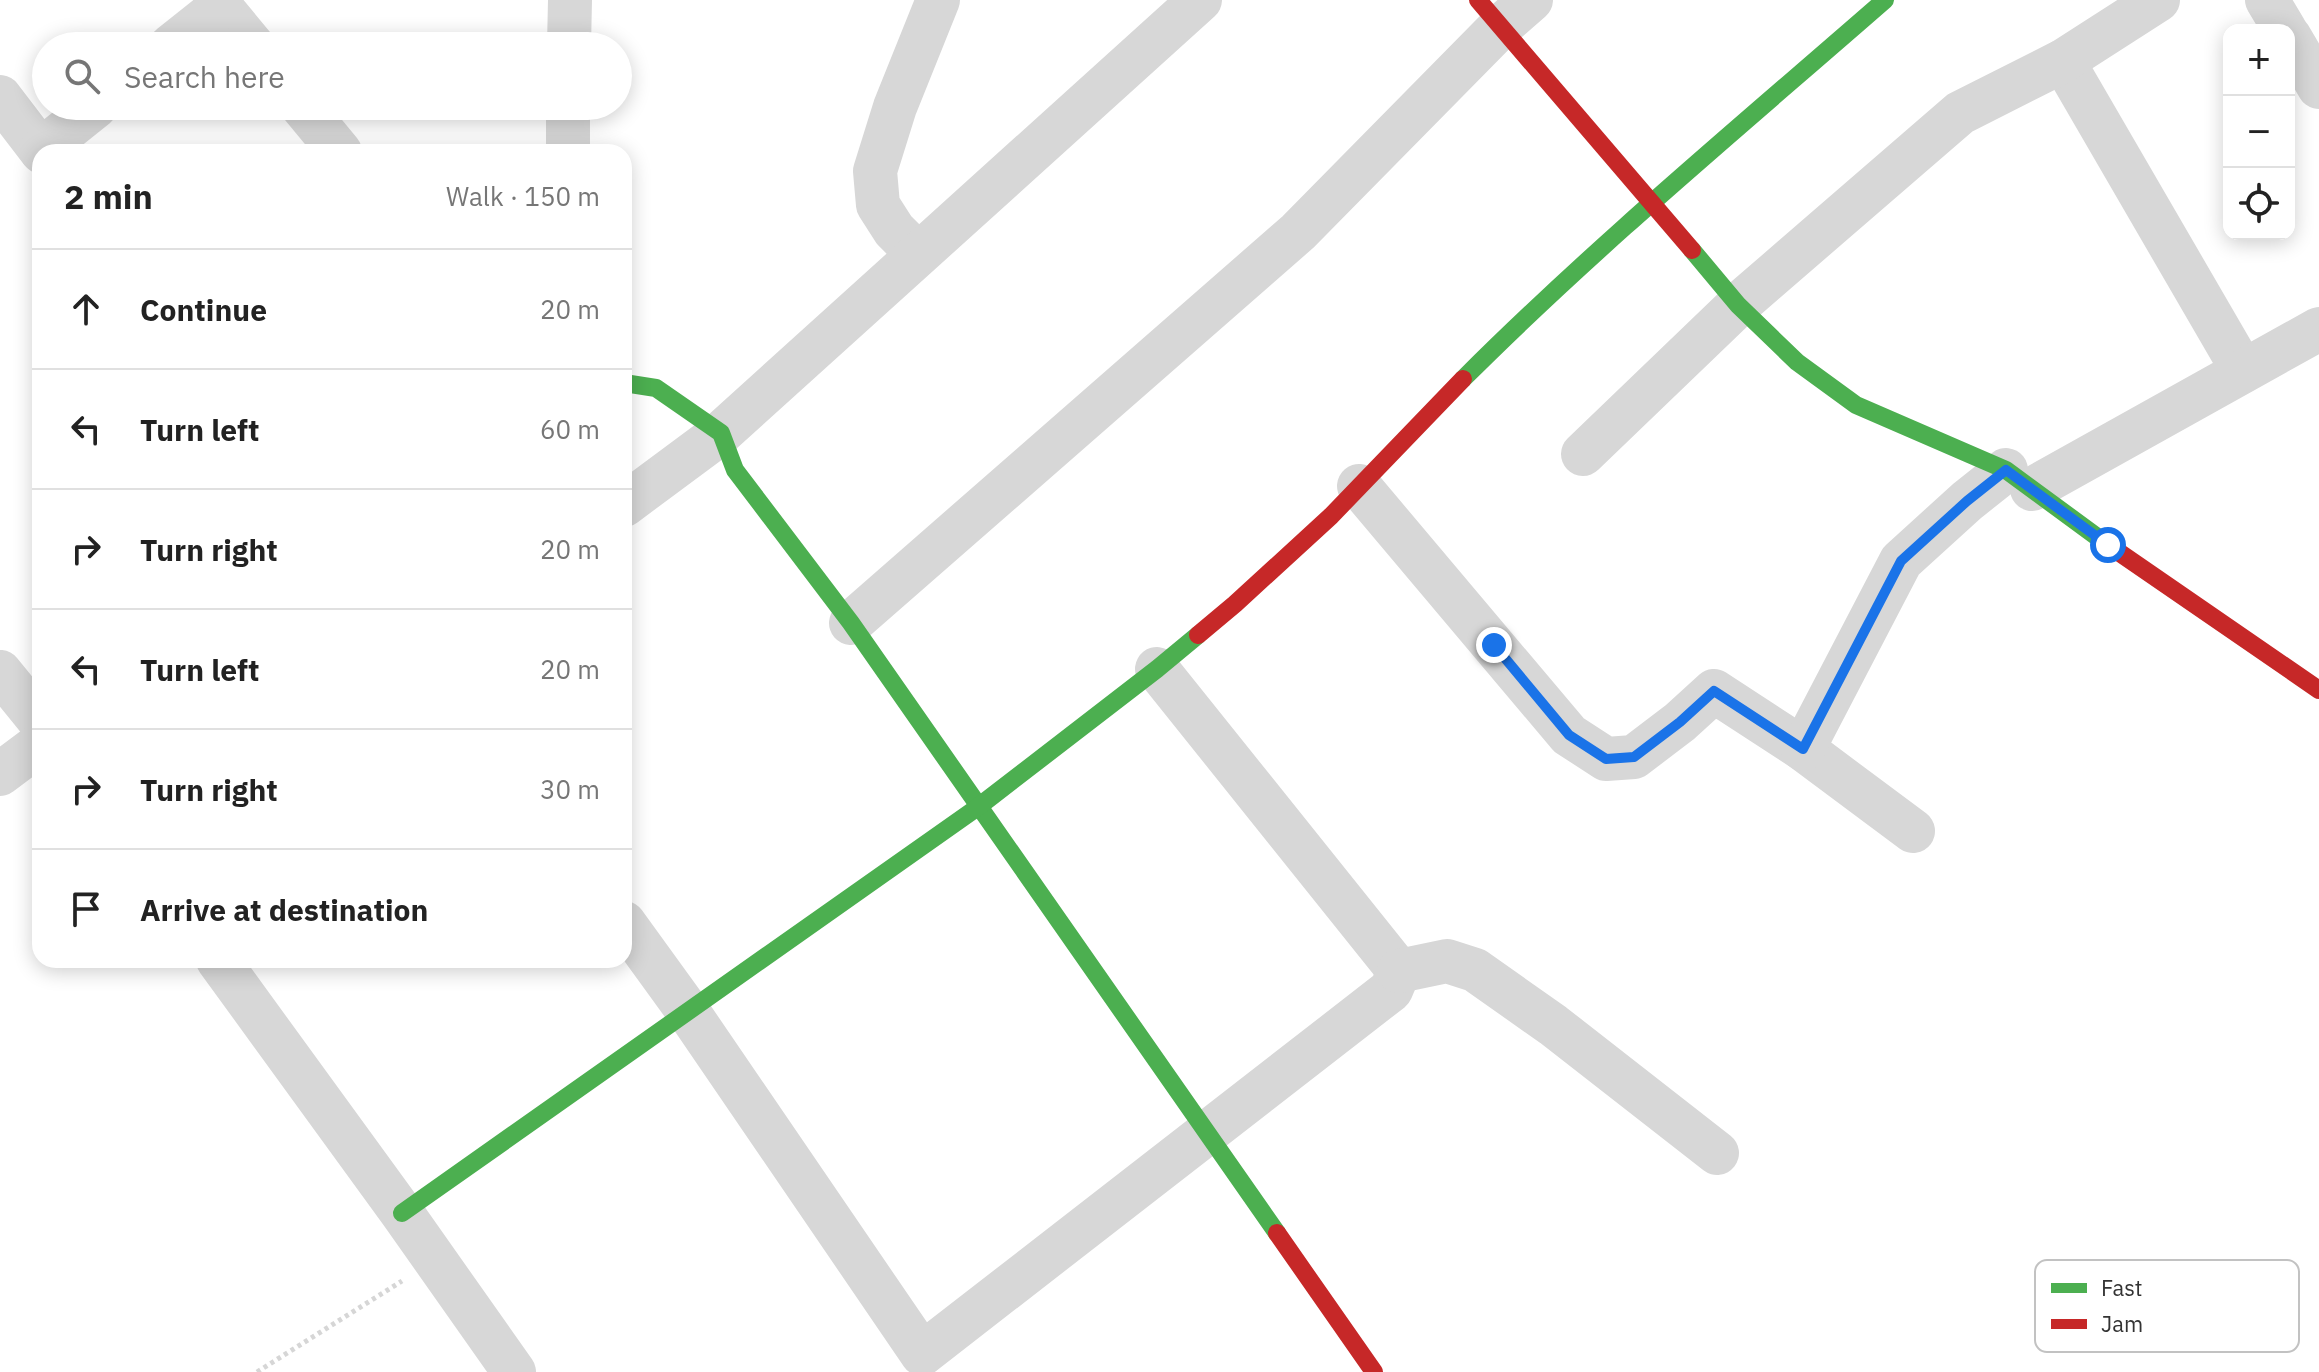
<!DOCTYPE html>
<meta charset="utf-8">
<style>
:root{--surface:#fff;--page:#f2f2f2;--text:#222;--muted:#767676;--line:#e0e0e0}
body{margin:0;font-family:"IBM Plex Sans",sans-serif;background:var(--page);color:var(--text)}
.controls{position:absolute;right:24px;top:24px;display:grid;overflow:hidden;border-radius:16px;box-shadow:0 4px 20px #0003}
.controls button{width:72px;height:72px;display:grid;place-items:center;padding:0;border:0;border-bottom:2px solid var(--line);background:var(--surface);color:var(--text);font:40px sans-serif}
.stop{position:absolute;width:24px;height:24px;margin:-18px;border:6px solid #1a73e8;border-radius:50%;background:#fff}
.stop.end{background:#1a73e8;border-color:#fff;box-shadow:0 2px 8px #0008}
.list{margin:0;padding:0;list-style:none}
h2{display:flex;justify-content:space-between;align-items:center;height:104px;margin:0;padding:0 32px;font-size:34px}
h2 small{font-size:26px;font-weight:400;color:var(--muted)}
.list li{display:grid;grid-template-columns:52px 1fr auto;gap:24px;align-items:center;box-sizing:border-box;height:120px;padding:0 32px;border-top:2px solid var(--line)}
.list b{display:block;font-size:30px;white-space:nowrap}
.list em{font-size:26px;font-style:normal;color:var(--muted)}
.icon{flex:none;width:44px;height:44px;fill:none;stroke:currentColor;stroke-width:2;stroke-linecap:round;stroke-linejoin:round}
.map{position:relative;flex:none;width:2319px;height:1372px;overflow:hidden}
.search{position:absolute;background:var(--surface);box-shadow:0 4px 20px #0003;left:32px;top:32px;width:600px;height:88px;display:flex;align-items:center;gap:20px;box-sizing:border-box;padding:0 28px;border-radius:44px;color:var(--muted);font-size:30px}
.panel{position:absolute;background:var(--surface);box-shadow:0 4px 20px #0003;left:32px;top:144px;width:600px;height:824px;border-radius:24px}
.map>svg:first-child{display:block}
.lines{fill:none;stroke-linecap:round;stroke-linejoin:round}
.path{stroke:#d6d6d6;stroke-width:5;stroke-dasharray:4 4;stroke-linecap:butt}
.street{stroke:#d7d7d7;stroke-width:44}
.fast{stroke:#4caf50;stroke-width:18}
.jam{stroke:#c62828;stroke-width:18}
.route{stroke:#1a73e8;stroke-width:10}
.key{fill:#fff;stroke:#c2c2c2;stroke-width:2}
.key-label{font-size:22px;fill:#333}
</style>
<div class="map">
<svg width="2319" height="1372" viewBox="0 0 2319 1372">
<rect width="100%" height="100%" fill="#fff"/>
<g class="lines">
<path class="path" d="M257 1372 402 1281"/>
<g class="street">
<path d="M215 0 253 46"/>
<path d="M2267 0 2285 30"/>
<path d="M2289 36 2319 87"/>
<path d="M171 46 220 7"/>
<path d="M569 46 570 0"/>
<path d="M2063 61 2243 371"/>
<path d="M0 97 42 152"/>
<path d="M302 106 340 152"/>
<path d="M41 150 96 106"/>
<path d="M568 152V106"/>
<path d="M918 254 894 230 878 205 875 171 895 107 938 0"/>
<path d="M1583 454 1738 305 1960 113 2063 61 2158 0"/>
<path d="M1359 486 1569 735 1606 759 1634 757 1680 722 1714 691 1803 749 1913 831"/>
<path d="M2032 489 2319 329"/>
<path d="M624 505 721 433 1200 0"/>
<path d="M851 623 1298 232 1500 27 1531 0"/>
<path d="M1157 669 1399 971"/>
<path d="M0 672 40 721"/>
<path d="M1803 749 1901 561 1967 501 2006 470"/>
<path d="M0 774 40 744"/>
<path d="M624 923 687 1010 922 1354 1391 990 1399 971"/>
<path d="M218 960 402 1213 514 1372"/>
<path d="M1399 971 1447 961 1475 970 1553 1025 1717 1153"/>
</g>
<g class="fast">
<path d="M1692 250 1738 305 1797 362 1856 405 2006 470 2104 542"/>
<path d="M1463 379C1596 246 1743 124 1885 0"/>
<path d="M624 383 656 388 721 433 735 470 851 623 1277 1233"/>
<path d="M402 1213 978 807 1157 669 1198 635"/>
</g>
<g class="jam">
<path d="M1478 0 1692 250"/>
<path d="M2104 542 2319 690"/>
<path d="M1198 635 1235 604 1331 516 1463 379"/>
<path d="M1277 1233 1374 1372"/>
</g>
</g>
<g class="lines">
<path class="route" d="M1494 645 1569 735 1606 759 1634 757 1680 722 1714 691 1803 749 1901 561 1967 501 2006 470 2108 545"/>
</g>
<rect x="2035" y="1260" width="264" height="92" rx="12" class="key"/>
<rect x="2051" y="1283" width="36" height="10" fill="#4caf50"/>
<rect x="2051" y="1319" width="36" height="10" fill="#c62828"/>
<g class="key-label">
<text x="2101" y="1296">Fast</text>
<text x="2101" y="1332">Jam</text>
</g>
</svg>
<div class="controls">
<button>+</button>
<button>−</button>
<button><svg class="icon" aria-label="locate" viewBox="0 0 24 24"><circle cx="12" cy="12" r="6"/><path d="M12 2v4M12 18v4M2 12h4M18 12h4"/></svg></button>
</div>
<div class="stop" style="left:2108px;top:545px"></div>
<div class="stop end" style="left:1494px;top:645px"></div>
<div class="search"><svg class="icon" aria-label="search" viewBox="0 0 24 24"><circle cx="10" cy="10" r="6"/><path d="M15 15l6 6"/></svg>Search here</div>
<section class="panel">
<h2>2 min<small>Walk · 150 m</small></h2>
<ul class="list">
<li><svg class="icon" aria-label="ahead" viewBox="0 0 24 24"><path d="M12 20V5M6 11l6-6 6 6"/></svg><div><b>Continue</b></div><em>20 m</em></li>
<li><svg class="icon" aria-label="left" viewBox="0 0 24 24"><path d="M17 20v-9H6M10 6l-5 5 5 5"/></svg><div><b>Turn left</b></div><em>60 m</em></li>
<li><svg class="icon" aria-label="right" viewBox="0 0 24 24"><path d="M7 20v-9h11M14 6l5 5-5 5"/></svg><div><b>Turn right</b></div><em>20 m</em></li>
<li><svg class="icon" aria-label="left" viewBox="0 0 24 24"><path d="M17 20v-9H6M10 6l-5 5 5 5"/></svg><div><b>Turn left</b></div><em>20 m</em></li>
<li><svg class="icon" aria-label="right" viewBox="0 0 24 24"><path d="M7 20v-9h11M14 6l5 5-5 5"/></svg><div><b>Turn right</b></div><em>30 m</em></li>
<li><svg class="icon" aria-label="arrive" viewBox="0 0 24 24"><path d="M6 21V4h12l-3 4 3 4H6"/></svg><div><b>Arrive at destination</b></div></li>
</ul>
</section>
</div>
